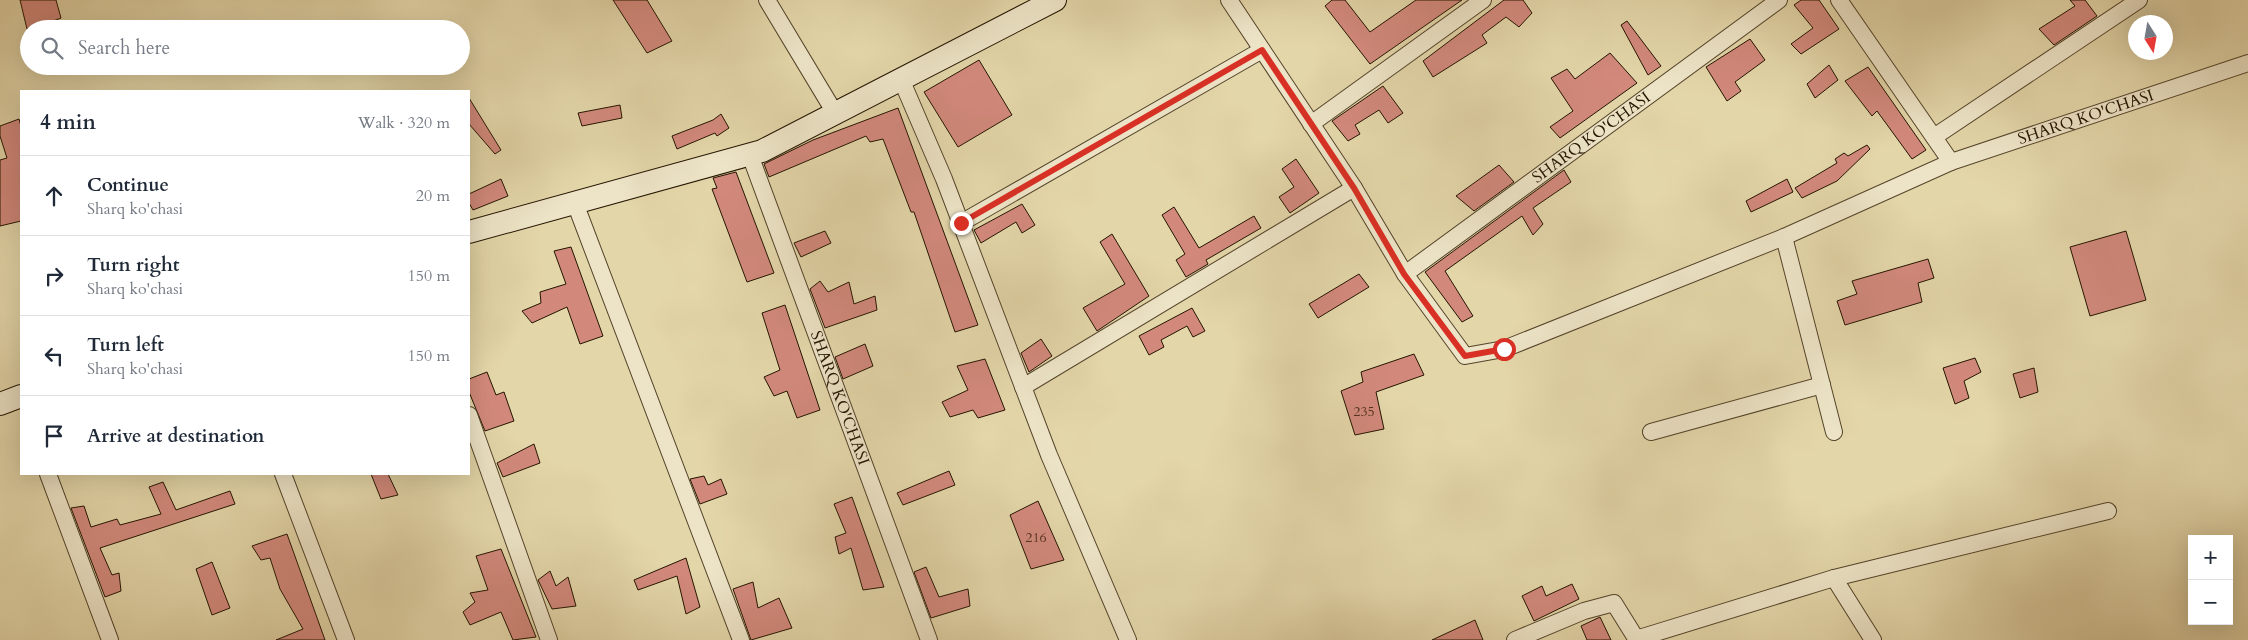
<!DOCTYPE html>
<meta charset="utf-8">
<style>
:root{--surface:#fff;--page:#f2f2f3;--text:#1f2937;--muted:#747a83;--line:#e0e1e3}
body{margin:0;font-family:Cardo,serif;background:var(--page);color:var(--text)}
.controls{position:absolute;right:15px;bottom:15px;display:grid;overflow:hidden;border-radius:0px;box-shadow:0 5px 20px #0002}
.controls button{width:45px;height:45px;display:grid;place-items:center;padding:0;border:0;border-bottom:1px solid var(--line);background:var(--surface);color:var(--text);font:25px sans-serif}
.compass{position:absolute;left:2128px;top:15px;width:45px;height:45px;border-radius:50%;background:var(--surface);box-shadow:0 5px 20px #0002;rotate:169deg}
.stop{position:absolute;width:15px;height:15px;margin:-11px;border:4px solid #d93025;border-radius:50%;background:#fff}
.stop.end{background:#d93025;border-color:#fff;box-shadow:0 1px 5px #0008}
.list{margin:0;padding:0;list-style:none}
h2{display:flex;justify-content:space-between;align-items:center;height:65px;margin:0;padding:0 20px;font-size:21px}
h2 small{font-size:16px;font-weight:400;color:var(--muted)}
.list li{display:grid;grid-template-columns:32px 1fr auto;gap:15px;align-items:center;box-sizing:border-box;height:80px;padding:0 20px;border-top:1px solid var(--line)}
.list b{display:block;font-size:19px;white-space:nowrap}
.list p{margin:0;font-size:16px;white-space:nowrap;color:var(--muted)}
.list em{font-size:16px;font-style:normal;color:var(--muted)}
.icon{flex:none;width:28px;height:28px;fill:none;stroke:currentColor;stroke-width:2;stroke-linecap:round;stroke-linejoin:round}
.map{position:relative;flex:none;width:2248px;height:640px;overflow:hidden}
.search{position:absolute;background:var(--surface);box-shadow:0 5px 20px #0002;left:20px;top:20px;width:450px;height:55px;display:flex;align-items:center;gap:12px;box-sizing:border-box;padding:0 18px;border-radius:28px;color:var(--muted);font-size:19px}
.panel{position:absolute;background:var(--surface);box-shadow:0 5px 20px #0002;left:20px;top:90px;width:450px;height:385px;border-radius:0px}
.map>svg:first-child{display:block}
.building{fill:#d2897c;stroke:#241400}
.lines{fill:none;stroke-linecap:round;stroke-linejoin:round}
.street-casing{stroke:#54442a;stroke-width:18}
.secondary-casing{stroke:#241400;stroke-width:24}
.street{stroke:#ede4c7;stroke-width:16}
.secondary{stroke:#ede4c7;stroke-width:22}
.route{stroke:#d93025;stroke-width:6}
.labels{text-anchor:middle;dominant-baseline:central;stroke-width:5;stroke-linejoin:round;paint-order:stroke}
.number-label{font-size:14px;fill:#50311f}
.street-label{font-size:16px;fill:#241400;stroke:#ede4c7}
</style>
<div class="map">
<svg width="2248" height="640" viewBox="0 0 2248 640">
<rect width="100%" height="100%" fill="#e3d6a9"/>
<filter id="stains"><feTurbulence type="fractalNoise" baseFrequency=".004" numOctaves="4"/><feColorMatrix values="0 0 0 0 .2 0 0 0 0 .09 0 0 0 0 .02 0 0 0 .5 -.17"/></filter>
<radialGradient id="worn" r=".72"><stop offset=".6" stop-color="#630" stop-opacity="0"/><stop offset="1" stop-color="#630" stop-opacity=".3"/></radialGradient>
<g class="building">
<path d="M20 0H56L61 18 48 23 49 29H27Z"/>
<path d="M613 0H647L672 41 647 53Z"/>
<path d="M1332 0H1345L1370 32 1416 0H1462L1370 64 1325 6Z"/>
<path d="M1504 0H1523L1532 13 1519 27 1506 17 1482 35 1487 43 1433 77 1423 61Z"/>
<path d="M1801 0H1819L1839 29 1801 54 1791 44 1813 28 1794 5Z"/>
<path d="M2070 0H2085L2097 16 2054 45 2039 29 2075 6Z"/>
<path d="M1627 21 1661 66 1648 75 1621 25Z"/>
<path d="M1750 39 1765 60 1735 82 1741 91 1727 101 1706 67Z"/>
<path d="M1610 53 1637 83 1560 138 1550 127 1573 111 1551 78 1567 69 1575 79Z"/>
<path d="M979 60 1012 115 958 147 924 92Z"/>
<path d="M1829 65 1838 80 1815 98 1807 84Z"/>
<path d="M1868 67 1926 150 1912 159 1877 111 1872 116 1845 81Z"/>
<path d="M1383 86 1403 113 1388 123 1379 110 1355 125 1360 134 1348 141 1332 121Z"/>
<path d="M469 98 501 150 495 154 469 124Z"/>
<path d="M620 105 622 118 582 126 578 113Z"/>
<path d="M898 108 978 325 955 332 914 212H911L883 139 870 142 866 136 769 177 764 164 813 140Z"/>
<path d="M721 114 729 128 717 136 715 133 677 149 672 136 713 120Z"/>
<path d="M19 119 21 126V221L0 226V160L7 158 0 136V126Z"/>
<path d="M1867 145 1870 149 1837 181 1802 198 1795 188 1837 163 1835 159 1844 153 1848 156Z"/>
<path d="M1296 159 1319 193 1290 213 1279 197 1294 187 1282 169Z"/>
<path d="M1499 165 1514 182 1474 211 1456 196Z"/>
<path d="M1564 170 1571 182 1533 208 1543 224 1533 235 1522 216 1445 271 1473 316 1462 322 1425 272Z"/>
<path d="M736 172 774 273 747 282 712 189 717 188 713 178Z"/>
<path d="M501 179 508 196 473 210 469 203V194Z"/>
<path d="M1787 179 1793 192 1751 212 1746 201Z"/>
<path d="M1022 204 1035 225 1022 233 1016 222 981 243 974 230Z"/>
<path d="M1174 207 1199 248 1254 216 1261 228 1206 260 1208 264 1186 277 1176 260 1185 254 1162 215Z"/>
<path d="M825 231 831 243 801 257 794 243Z"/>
<path d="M2126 231 2146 300 2090 316 2070 247Z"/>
<path d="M1112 234 1149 296 1097 331 1083 308 1125 284 1100 242Z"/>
<path d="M571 247 603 336 580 344 567 307 532 323 522 311 541 303 540 292 566 284 554 251Z"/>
<path d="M1928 259 1934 278 1918 283 1922 302 1845 325 1837 301 1857 294 1852 281Z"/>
<path d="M1359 274 1369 287 1318 318 1309 304Z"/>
<path d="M820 281 828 292 849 282 854 304 875 296 877 310 825 328 810 289Z"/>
<path d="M785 305 820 410 797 418 787 391 774 396 764 377 780 370 762 313Z"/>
<path d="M1192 308 1205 331 1193 337 1187 326 1161 340 1164 347 1149 355 1139 336Z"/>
<path d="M1041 339 1052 356 1029 372 1021 353Z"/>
<path d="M865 344 873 366 843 379 835 357Z"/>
<path d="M1414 354 1424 375 1376 392 1384 429 1355 435 1341 391 1363 382 1361 372Z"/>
<path d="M1975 358 1981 372 1964 381 1969 398 1955 404 1943 368Z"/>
<path d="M985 359 1005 410 978 418 973 410 950 417 942 402 968 390 957 366Z"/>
<path d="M2034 368 2038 392 2020 398 2013 374Z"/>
<path d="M487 372 496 395 504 392 514 421 485 431 469 392V379Z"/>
<path d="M534 444 540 463 503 477 497 463Z"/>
<path d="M949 471 955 485 903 505 897 493Z"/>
<path d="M371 474H388L398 495 381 499Z"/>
<path d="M704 476 708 485 721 479 727 494 700 504 690 479Z"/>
<path d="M163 482 176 510 230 491 235 504 100 548 112 575 119 573 121 591 105 597 71 508 84 506 91 527 117 519 120 525 161 514 149 487Z"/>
<path d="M852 497 884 587 863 590 851 548 839 554 835 537 846 533 834 504Z"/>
<path d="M1038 501 1064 560 1031 569 1010 515Z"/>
<path d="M287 534 325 640H276L303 629 280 589 270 558 261 560 252 546Z"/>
<path d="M501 549 536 637 513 640 501 612 470 625 463 612 475 602 470 593 488 590 476 556Z"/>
<path d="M686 558 700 607 686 614 677 576 638 590 634 580Z"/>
<path d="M212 562 230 608 212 615 196 569Z"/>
<path d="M926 567 939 597 968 589 970 606 931 618 914 572Z"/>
<path d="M550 571 556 586 568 577 576 606 552 609 538 580Z"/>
<path d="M753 582 758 608 779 598 792 628 751 640 733 589Z"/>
<path d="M1572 584 1579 599 1534 621 1522 596 1542 586 1546 596Z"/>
<path d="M1600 617 1611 640H1587L1581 626Z"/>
<path d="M1475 620 1483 640H1432Z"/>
</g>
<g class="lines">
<g class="street-casing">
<g id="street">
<path d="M767 0 835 113"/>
<path d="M1229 0 1354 188 1405 274 1465 356 1504 349 1784 237"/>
<path id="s1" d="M1839 0 1951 162 2248 63"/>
<path d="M901 79 944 179 1049 455 1128 640"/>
<path d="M1311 124 1483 0"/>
<path d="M1934 137 2139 0"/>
<path id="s2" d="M750 155 929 640"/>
<path d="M575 203 741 640"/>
<path d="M961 223 1262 50"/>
<path id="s3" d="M1405 274 1779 0"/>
<path d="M1023 387 1354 188"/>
<path d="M469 415 549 640"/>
<path d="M1651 432 1822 385"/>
<path d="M1834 432 1784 237 1951 162"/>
<path d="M48 474 110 640"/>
<path d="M283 474 346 640"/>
<path d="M1834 578 1873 640"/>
<path d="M1636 639 1834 578 2108 511"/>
<path d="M1515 640 1584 611 1614 603 1637 640"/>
</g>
</g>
<g class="secondary-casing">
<g id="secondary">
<path d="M469 232 762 151 1055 0"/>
<path d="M0 404 21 396"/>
</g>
</g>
<use href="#street" class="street"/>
<use href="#secondary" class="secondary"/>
</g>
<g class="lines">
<path class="route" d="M961 223 1262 50 1354 188 1404 274 1465 356 1504 349"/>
</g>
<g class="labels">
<g class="number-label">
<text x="1364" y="411">235</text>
<text x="1036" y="537">216</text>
</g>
<g class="street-label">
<text stroke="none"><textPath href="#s1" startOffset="339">SHARQ KO'CHASI</textPath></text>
<text stroke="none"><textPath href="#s3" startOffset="231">SHARQ KO'CHASI</textPath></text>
<text stroke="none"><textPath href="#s2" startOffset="259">SHARQ KO'CHASI</textPath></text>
</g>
</g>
<rect width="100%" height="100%" filter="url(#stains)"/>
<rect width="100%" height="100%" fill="url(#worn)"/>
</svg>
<div class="controls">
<button>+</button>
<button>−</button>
</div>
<svg class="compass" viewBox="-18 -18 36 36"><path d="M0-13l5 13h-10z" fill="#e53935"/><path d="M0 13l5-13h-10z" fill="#747a83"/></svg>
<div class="stop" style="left:1504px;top:349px"></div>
<div class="stop end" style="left:961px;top:223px"></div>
<div class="search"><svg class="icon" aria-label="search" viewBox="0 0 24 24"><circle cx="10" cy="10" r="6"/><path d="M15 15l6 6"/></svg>Search here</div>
<section class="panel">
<h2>4 min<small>Walk · 320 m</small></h2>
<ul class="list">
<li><svg class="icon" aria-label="ahead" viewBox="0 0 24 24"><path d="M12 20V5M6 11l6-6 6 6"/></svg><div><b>Continue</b><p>Sharq ko'chasi</p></div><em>20 m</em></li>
<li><svg class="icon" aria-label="right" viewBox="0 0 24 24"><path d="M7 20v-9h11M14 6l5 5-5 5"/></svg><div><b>Turn right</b><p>Sharq ko'chasi</p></div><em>150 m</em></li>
<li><svg class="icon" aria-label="left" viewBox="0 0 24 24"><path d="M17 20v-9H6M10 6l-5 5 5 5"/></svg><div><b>Turn left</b><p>Sharq ko'chasi</p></div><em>150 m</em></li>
<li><svg class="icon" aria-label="arrive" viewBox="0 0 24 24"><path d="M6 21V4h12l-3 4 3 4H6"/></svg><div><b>Arrive at destination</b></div></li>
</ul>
</section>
</div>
